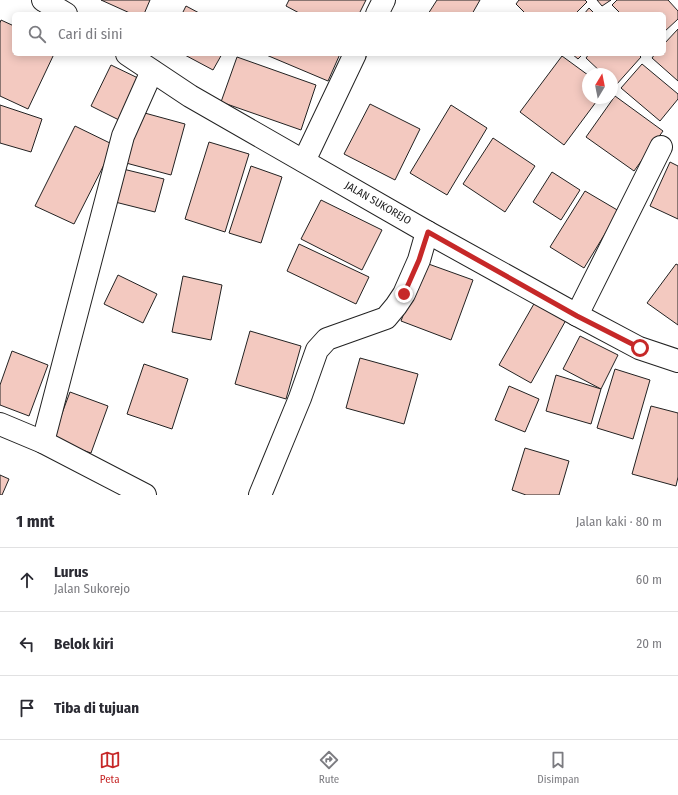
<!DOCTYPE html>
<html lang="id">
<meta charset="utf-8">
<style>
:root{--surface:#fff;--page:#f2f2f3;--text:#2b2b33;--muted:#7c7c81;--line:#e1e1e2;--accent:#c62828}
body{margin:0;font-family:"Fira Sans Condensed",sans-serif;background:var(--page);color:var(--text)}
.compass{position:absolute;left:582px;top:68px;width:36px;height:36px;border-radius:50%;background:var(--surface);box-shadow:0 2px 10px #0003;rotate:10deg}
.stop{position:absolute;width:12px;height:12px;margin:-9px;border:3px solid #c62828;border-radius:50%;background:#fff}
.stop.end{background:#c62828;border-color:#fff;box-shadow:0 1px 4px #0008}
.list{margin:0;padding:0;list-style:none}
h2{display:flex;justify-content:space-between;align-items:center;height:52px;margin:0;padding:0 16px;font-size:17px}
h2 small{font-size:13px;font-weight:400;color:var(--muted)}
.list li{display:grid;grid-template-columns:26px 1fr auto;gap:12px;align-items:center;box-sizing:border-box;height:64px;padding:0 16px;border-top:1px solid var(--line)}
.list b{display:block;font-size:15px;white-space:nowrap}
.list p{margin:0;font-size:13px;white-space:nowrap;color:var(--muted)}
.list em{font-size:13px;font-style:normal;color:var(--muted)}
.icon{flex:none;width:22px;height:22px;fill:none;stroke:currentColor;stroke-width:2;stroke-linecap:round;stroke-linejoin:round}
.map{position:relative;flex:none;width:678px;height:495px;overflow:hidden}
.search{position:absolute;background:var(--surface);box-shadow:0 2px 10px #0003;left:12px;right:12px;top:12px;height:44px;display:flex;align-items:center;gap:10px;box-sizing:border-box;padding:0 14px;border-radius:6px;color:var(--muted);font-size:15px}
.sheet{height:244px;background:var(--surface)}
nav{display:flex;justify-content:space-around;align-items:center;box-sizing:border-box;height:56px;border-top:1px solid var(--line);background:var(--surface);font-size:11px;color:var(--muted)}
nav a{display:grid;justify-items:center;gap:2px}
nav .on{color:var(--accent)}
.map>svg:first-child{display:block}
.building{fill:#f3c9c0;stroke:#222}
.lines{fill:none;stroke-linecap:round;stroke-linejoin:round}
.minor-casing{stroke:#222;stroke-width:24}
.minor{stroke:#fff;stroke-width:22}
.route{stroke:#c62828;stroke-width:5}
.labels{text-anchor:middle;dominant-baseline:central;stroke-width:3;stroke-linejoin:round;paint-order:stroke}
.street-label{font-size:11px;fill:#222;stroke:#fff}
</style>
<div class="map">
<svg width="678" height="495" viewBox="0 0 678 495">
<rect width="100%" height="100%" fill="#fff"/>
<g class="building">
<path d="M101 0H150L144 14H132Z"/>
<path d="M289 0H366L359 14H301L286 6Z"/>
<path d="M437 0H480L472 14H428Z"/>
<path d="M519 0H585L587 2 575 14H526L516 4Z"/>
<path d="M597 0H611L602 6Z"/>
<path d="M617 0H668L678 11V19L664 32V14H621L612 5Z"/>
<path d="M186 6 201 14H182Z"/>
<path d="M589 8 595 14H584Z"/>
<path d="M1 20 14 26V54H54L28 109 0 96V23Z"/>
<path d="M678 29V81L652 58 655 54H664V44Z"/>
<path d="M183 54H222L213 70Z"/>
<path d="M264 54H340L328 81Z"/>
<path d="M572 54H583L578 59Z"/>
<path d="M589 54H638L641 57 616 85 612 82V74H603L586 58Z"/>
<path d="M562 56 588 75V98H599L564 145 520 112Z"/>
<path d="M237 57 316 85 301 130 221 102Z"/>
<path d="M642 64 678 94V99L660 121 621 88Z"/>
<path d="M111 65 140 79 119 120 91 106Z"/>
<path d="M615 96 663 131 634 171 586 137Z"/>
<path d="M370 104 420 129 395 180 344 154Z"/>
<path d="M0 105 42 119 31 152 0 143Z"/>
<path d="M451 105 487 128 447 195 410 173Z"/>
<path d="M141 112 185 124 171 175 126 163Z"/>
<path d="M75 126 114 145 74 224 35 206Z"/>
<path d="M493 138 535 166 505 212 463 184Z"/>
<path d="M209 142 249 154 225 232 185 219Z"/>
<path d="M670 162 678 166V219L650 206Z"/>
<path d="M251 166 282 177 261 243 229 233Z"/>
<path d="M123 169 164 179 155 212 115 202Z"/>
<path d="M552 172 580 190 561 220 533 202Z"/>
<path d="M585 191 619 211 584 268 550 247Z"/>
<path d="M321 200 382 230 362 270 301 239Z"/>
<path d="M299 244 369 277 356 304 287 271Z"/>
<path d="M423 262 473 280 451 340 401 321Z"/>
<path d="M676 264 678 265V325L647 303Z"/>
<path d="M118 275 157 294 143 323 104 304Z"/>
<path d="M183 276 222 285 211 340 172 332Z"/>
<path d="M535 302 566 320 531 383 499 365Z"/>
<path d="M250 331 301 346 286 399 235 384Z"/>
<path d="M580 336 618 355 601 389 563 369Z"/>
<path d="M12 351 48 365 29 416 0 405V385Z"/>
<path d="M360 358 418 374 404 424 346 408Z"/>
<path d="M144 364 188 379 172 429 127 414Z"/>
<path d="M615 369 650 380 633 439 597 428Z"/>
<path d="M556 375 601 389 591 424 546 411Z"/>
<path d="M509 386 539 399 525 432 495 420Z"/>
<path d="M70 392 108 406 91 453 52 440Z"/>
<path d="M651 406 678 413V477L676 486 632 474Z"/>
<path d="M525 448 569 461 559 495H526L512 490Z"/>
<path d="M0 475 9 479 2 495H0Z"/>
</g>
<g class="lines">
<g class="minor-casing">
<g id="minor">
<path d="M43 0 66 14"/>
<path d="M377 14 384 0"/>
<path d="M127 54 190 96 427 232 577 315 639 348 678 361"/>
<path d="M304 161 355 54"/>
<path d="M577 315 661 147"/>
<path d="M0 424 43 442 145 495"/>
<path d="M43 442 123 136 152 71"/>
<path d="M260 495 300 398 317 350 327 339 386 318 396 306 404 294 419 260 427 232"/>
</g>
</g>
<use href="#minor" class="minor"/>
</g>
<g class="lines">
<path class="route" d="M404 294 419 260 428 232 577 316 640 348"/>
</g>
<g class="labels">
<g class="street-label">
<text transform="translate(378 203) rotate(30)">JALAN SUKOREJO</text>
</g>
</g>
</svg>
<svg class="compass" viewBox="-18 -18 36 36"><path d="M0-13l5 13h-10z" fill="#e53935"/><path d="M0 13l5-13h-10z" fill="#7c7c81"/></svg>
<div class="stop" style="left:640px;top:348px"></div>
<div class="stop end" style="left:404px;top:294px"></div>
<div class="search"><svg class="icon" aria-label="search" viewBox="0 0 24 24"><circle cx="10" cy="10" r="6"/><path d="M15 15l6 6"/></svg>Cari di sini</div>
</div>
<section class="sheet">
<h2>1 mnt<small>Jalan kaki · 80 m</small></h2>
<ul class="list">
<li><svg class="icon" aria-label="ahead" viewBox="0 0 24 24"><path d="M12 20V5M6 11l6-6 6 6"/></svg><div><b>Lurus</b><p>Jalan Sukorejo</p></div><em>60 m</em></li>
<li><svg class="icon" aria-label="left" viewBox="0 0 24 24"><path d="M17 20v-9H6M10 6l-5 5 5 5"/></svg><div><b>Belok kiri</b></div><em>20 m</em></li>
<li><svg class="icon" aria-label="arrive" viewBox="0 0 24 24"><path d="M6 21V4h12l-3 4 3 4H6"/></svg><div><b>Tiba di tujuan</b></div></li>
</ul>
</section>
<nav>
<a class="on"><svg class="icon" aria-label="map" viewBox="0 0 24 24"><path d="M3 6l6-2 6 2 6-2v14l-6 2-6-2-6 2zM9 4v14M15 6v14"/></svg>Peta</a>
<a><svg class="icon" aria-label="directions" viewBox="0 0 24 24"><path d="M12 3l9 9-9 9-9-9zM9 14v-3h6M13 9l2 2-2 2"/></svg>Rute</a>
<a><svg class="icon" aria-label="saved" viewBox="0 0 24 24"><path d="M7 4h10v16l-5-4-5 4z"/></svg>Disimpan</a>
</nav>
